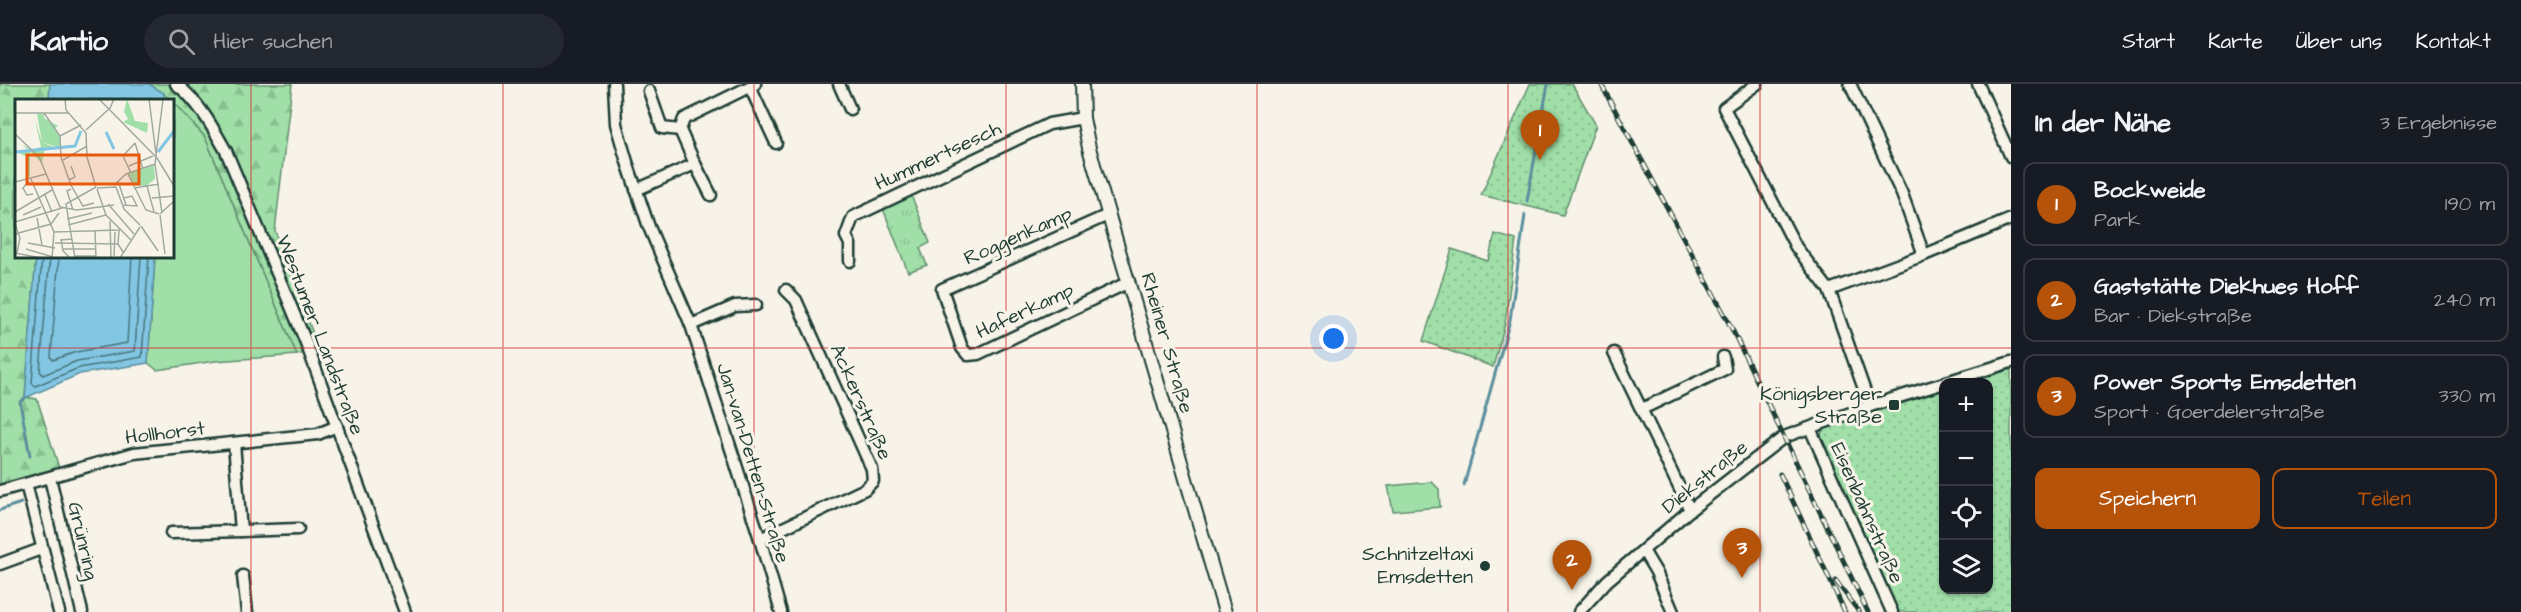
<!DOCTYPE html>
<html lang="de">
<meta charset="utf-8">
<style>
:root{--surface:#171b24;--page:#242831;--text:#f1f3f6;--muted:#9ea1a6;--line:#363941;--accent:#b45309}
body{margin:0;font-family:"Architects Daughter",sans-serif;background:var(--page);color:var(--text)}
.controls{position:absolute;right:18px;bottom:18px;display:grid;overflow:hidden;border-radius:12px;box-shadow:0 2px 4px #0004}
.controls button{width:54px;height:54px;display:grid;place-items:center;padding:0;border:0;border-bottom:2px solid var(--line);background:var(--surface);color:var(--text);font:30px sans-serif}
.you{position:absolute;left:1334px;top:255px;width:21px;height:21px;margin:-15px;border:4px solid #fff;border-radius:50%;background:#1a73e8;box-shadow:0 0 0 9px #1a73e833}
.badge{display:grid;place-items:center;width:39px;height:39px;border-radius:50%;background:var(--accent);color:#fff;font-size:20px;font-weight:700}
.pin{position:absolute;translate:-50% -50px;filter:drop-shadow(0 2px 3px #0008)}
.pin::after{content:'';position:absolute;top:32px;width:21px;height:18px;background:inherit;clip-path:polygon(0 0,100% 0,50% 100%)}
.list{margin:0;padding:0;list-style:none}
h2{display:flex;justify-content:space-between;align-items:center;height:78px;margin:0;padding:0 24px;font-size:26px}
h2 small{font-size:20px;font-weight:400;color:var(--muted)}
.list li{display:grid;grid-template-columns:39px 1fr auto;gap:18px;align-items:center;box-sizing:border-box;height:84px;margin:0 12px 12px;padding:0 12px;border:2px solid var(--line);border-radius:12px}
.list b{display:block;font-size:22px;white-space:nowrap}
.list p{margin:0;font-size:20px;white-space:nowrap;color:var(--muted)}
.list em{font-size:20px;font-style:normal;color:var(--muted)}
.actions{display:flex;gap:12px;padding:18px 24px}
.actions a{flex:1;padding:14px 0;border:2px solid var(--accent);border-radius:12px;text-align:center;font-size:21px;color:var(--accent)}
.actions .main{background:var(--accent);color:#fff}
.icon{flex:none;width:33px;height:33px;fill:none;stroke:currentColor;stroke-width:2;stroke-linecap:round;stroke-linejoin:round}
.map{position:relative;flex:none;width:2011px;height:528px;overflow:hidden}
header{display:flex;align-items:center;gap:36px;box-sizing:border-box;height:84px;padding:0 30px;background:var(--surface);border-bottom:2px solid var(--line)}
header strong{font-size:28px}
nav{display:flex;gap:33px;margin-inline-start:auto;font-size:21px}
.search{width:420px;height:54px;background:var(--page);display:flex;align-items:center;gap:15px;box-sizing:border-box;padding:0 21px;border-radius:33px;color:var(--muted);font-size:22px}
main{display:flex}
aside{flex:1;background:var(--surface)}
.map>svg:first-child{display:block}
.grass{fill:#a0dfa8;stroke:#608e6e;stroke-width:1.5}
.forest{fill:url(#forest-firs);stroke:#608e6e;stroke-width:1.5}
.park{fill:url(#park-tufts);stroke:#608e6e;stroke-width:1.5}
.garden{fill:url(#garden-dots);stroke:#608e6e;stroke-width:1.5}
.water{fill:#83c6e4;stroke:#5b8f9e;stroke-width:1.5}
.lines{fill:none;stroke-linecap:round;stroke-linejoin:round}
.shore{stroke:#47747a;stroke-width:1.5}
.stream{stroke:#5b8f9e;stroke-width:3}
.minor-casing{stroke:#1f3d34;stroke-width:15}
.tertiary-casing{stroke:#1f3d34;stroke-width:16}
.minor{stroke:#f7f3e8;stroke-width:10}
.tertiary{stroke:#f7f3e8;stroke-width:12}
.rail-casing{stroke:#1f3d34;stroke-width:5}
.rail{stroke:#f7f3e8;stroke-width:3;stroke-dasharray:9;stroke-linecap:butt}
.grid{fill:none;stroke:#d62828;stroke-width:1.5;stroke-opacity:0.55}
.poi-dot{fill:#1f3d34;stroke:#f7f3e8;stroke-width:2}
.labels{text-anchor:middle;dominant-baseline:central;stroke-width:6;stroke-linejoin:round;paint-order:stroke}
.street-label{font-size:20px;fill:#1f3d34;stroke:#f7f3e8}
.poi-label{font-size:20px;fill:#1f3d34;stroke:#f7f3e8;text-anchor:end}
.inset-river{fill:none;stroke:#83c6e4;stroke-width:3}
.inset-road{fill:none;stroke:#a1aaa0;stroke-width:1.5}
.view{fill:#e8590c;fill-opacity:0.15;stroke:#e8590c;stroke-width:3}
.inset-edge{fill:none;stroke:#1f3d34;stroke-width:3}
</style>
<header>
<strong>Kartio</strong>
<div class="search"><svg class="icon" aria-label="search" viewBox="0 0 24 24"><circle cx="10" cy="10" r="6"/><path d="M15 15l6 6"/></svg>Hier suchen</div>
<nav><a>Start</a><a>Karte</a><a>Über uns</a><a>Kontakt</a></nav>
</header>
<main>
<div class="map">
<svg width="2011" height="528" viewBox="0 0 2011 528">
<defs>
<pattern id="forest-firs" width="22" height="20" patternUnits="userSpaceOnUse" patternTransform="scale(1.5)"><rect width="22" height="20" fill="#a0dfa8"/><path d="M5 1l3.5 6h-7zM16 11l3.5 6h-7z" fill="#89c091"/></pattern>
<pattern id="park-tufts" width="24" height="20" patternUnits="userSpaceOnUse" patternTransform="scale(1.5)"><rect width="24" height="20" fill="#a0dfa8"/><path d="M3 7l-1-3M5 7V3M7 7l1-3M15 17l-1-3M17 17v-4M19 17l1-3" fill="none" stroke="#89c091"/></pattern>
<pattern id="garden-dots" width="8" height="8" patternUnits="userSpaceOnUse" patternTransform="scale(1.5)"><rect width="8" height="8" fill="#a0dfa8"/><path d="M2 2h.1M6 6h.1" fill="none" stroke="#89c091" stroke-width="1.8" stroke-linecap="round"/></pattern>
</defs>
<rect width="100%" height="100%" fill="#f7f3e8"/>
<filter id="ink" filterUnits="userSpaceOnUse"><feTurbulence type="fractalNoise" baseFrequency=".0167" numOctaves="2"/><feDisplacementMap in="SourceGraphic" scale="12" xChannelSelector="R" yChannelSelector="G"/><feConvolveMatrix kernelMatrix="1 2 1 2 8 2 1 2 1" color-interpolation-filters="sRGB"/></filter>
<g filter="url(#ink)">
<g class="grass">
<path d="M173 18 205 53 297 271 215 277 157 286 148 279 155 173 172 172Z"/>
<path d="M1432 398 1439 405 1440 423 1393 427 1388 402Z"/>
</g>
<g class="forest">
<path d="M0 0H50L49 16H16V172L36 173 25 313 37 315 60 387 0 401Z"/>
<path d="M149 0H292L275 147 319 266 297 271 205 53 172 16Z"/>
</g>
<path class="park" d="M910 108 930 159 920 164 927 181 908 188 882 122Z"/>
<g class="garden">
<path d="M1530 0H1572L1596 41 1563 131 1481 111Z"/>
<path d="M1495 150 1516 156 1505 240 1493 283 1423 257 1452 165 1488 177Z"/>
<path d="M2011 285V528H1897L1821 352 1823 344 1943 306 1944 506H1988V298H1968Z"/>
</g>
<g class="water">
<path d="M50 0H149L164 9V16H49Z"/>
<path d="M36 173H155L148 279 80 290 25 314Z"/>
</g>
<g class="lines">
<g class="shore">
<path d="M42 172 32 299 35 302 79 284 142 273 149 172"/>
<path d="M50 172 40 287 43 291 77 277 135 267 141 172"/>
<path d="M59 172 51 273 53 276 76 268 127 259 132 172"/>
</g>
<g class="stream">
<path d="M1527 117 1548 0"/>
<path d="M25 314 20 318 30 372"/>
<path d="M1464 401 1510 236 1525 131"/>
<path d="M0 426 21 419"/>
</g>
<g class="minor-casing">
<g id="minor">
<path d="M176 0C198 16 213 44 226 67L305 256 405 528"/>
<path d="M614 0 616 40 627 78 649 143 691 241 760 455 781 528"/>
<path d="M839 0 850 25"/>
<path d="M1757 0 1724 24 1796 163 1829 206 1870 322"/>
<path d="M1850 0 1902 110 1924 171"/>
<path d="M1978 0 2011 73"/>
<path d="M750 3 776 59"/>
<path d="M649 7 662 44 680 46"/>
<path d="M695 80 711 111"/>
<path d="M636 106 695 80 680 46 684 35 755 0"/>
<path d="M1108 131 942 205 962 264 968 271 978 270 1129 198"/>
<path d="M850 177V160L846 152 853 133 1049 40 1083 34"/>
<path d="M1829 206 1924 171 2011 135"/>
<path d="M691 241 735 222 756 221"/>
<path d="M1614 269 1690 426"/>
<path d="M1946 298 2011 278"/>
<path d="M1642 325 1725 285 1723 273"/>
<path d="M1810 344 1892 528"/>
<path d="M234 359 241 447 298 445"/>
<path d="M50 394 82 528"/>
<path d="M26 400 59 528"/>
<path d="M0 407 134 369 318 350 337 342"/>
<path d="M171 449 241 447"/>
<path d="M760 455 865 405 873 397 872 385 796 216 786 206"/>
<path d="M1644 468 1656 488 1673 528"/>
<path d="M0 480 41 465"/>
<path d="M243 492 247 528"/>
<path d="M1579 528 1607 497 1690 426 1784 353 1870 322 1944 299"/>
</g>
</g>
<g class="tertiary-casing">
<path id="tertiary" d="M1082 0 1083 34 1089 64 1225 528"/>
</g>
<use href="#minor" class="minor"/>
<use href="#tertiary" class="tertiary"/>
<g class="rail-casing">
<g id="rail">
<path d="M1601 0 1730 241 1868 528"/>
<path d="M1780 390 1845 528"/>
<path d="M1836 497 1859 528"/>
</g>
</g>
<use href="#rail" class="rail"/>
</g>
</g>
<path class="grid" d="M251 0V528M503 0V528M754 0V528M1006 0V528M1257 0V528M1508 0V528M1760 0V528M0 264H2011"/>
<g class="poi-dot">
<rect x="1888" y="315" width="12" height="12" rx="3"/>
<circle cx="1485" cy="482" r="6"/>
</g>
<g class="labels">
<g class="street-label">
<text transform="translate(938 72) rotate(-25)">Hummertsesch</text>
<text transform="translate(1018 152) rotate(-24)">Roggenkamp</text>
<text transform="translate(1025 227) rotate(-25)">Haferkamp</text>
<text transform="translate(320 251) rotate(69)">Westumer Landstraße</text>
<text transform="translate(1167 259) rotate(74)">Rheiner Straße</text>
<text transform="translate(861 318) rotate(66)">Ackerstraße</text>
<text transform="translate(165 349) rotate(-7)">Hollhorst</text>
<text transform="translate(753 379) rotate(73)">Jan-van-Detten-Straße</text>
<text transform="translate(1705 393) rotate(-39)">Diekstraße</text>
<text transform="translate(1867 429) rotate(66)">Eisenbahnstraße</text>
<text transform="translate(83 457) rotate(77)">Grünring</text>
</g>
<g class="poi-label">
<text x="1882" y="310">Königsberger<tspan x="1882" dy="23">Straße</tspan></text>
<text x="1473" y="470">Schnitzeltaxi<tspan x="1473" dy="23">Emsdetten</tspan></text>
</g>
</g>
<g transform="translate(15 15)">
<rect width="159" height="159" fill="#f7f3e8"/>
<path d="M112 0 120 22 133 24 132 34 108 23 113 20 109 13ZM22 15H29V19L43 27 39 30 45 37V49L27 43Z" fill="#a0dfa8"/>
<path d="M20 21 27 43 41 49 44 44 45 50 30 49 27 64 15 53V77L12 78V58L0 52 13 51 7 45 16 51 26 48Z" fill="#a0dfa8"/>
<path d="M139 66 140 80 131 87 120 86 113 75Z" fill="#a0dfa8"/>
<path class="inset-river" d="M91 33 99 50M0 53 60 47 66 32M143 53 159 32"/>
<path class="inset-road" d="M50 0 51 11 71 34 72 58 81 88M84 0 142 59 159 87M134 0 141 55M0 14H53M29 14 45 37 46 58 56 86 68 107 79 104M71 31 95 9 99 0M0 35 24 58 45 108 62 111 99 106M45 37 66 26M120 44 128 70M48 61 72 47M114 67 138 57M116 74 108 57 120 44M113 75 131 111 144 115M15 78 39 133 37 159M54 81 60 78 56 67M14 82 8 89 12 96 18 95M103 82 111 106M0 83 31 75M99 86 111 75 140 65M132 87 139 113M82 89 101 88 109 110 125 126M119 89 144 85M56 90 52 92 58 111M82 90 91 116 116 141M30 96 37 113M137 99 159 97M93 105 119 135M107 106 122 107 117 97 109 99M0 113 37 91M147 114 140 65 148 0M145 115 159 102M8 116 26 108M145 116 150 155M22 119 27 146M52 120 77 114M95 122 96 159M0 123 47 109M0 125 5 139 2 154M53 126 91 116M126 127 143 152M80 131 81 159M104 132 103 145 108 153M38 133 105 131M0 135 36 125 44 114M13 144 40 149M40 144 103 145M11 150 38 158M47 150H80M0 154 26 159M60 157H81M99 157 100 133M55 159 48 152 46 141 57 140M60 159 51 105 81 88M105 159 125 128"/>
<path class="view" d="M12 56H124V85H12Z"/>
<rect width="159" height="159" class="inset-edge"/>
</g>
</svg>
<div class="controls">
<button>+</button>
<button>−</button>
<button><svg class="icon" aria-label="locate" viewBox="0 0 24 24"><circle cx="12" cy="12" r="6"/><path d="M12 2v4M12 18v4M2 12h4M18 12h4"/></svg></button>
<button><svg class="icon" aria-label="layers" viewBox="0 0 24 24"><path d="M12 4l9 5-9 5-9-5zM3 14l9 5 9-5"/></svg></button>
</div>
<div class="you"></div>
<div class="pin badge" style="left:1540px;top:76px">1</div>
<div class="pin badge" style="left:1572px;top:506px">2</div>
<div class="pin badge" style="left:1742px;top:494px">3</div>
</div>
<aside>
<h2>In der Nähe<small>3 Ergebnisse</small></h2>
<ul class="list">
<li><span class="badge">1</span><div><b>Bockweide</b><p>Park</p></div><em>190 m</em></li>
<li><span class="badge">2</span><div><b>Gaststätte Diekhues Hoff</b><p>Bar · Diekstraße</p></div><em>240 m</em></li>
<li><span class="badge">3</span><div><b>Power Sports Emsdetten</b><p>Sport · Goerdelerstraße</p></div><em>330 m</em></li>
</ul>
<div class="actions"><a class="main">Speichern</a><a>Teilen</a></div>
</aside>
</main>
